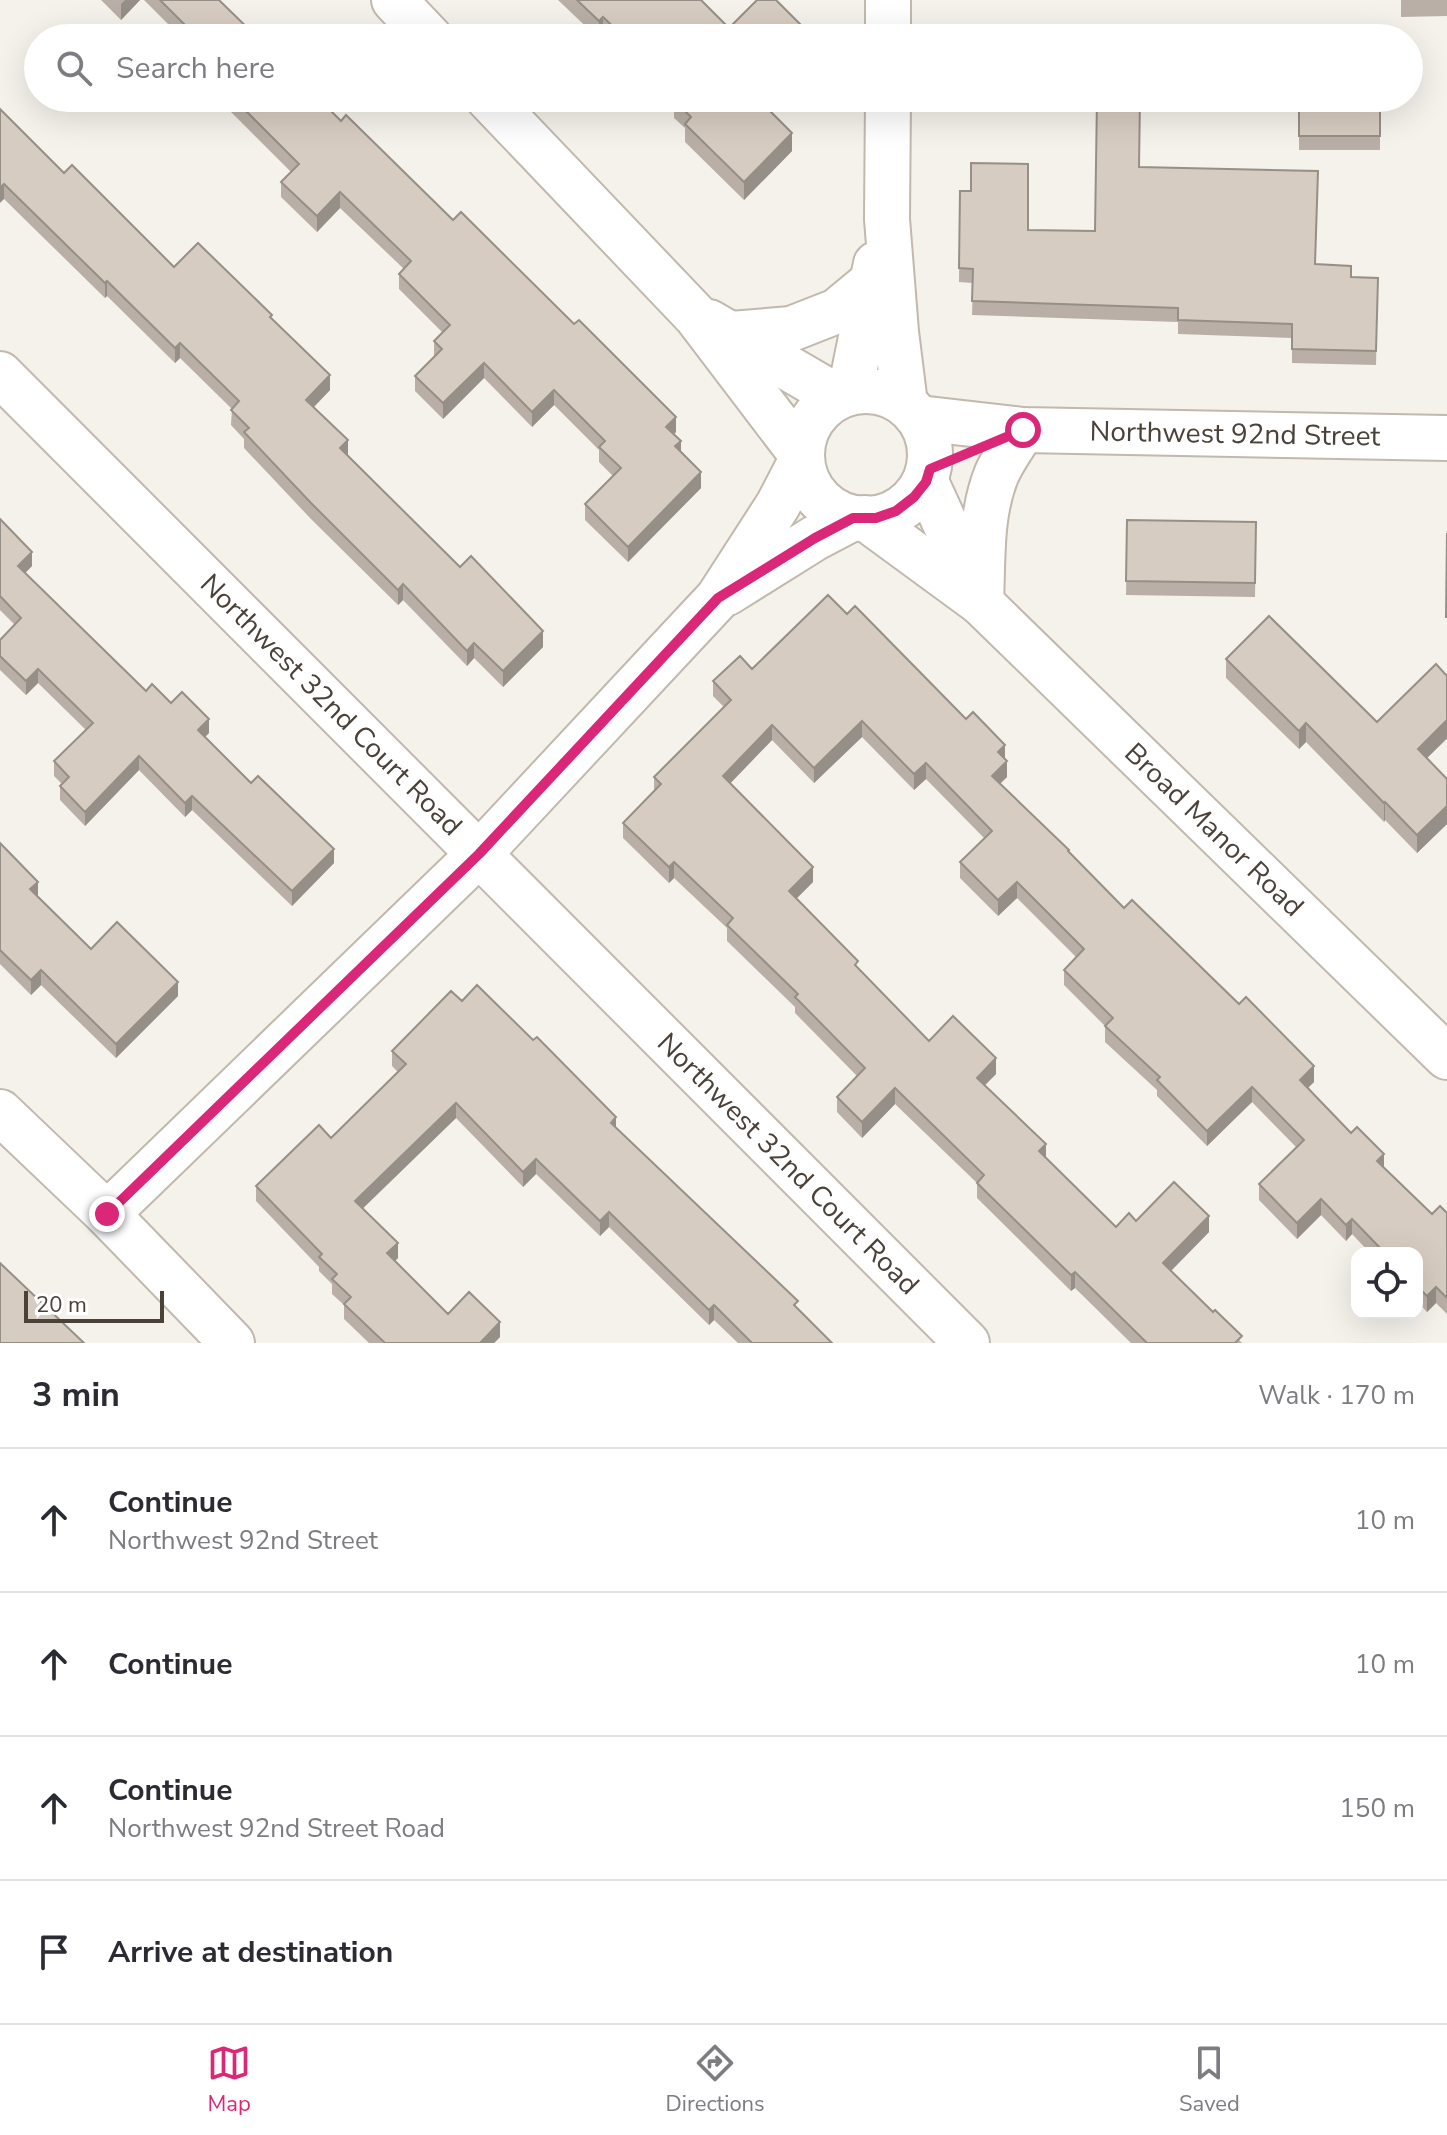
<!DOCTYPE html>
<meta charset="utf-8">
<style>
:root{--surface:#fff;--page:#f7f7f7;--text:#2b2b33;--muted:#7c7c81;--line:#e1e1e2;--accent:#db2777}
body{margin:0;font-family:"Nunito Sans",sans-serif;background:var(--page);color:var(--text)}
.controls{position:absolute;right:24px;bottom:24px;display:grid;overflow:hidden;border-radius:16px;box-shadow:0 8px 32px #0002}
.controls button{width:72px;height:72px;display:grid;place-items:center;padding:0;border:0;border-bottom:2px solid var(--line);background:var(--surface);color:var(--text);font:40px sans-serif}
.scale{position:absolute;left:24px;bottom:20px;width:140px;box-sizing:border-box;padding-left:8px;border:4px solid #4a4139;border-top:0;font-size:22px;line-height:28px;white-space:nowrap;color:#4a4139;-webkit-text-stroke:6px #fff;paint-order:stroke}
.stop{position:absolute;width:24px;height:24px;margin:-18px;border:6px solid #db2777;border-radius:50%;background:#fff}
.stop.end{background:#db2777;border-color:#fff;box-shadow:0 2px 8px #0008}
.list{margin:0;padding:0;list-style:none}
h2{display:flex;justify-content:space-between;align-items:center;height:104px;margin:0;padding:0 32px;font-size:34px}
h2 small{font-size:26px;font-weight:400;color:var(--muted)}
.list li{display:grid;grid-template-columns:52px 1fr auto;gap:24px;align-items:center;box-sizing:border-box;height:144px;padding:0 32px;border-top:2px solid var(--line)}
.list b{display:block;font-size:30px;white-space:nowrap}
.list p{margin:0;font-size:26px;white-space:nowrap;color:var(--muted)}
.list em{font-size:26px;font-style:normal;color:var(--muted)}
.icon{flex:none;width:44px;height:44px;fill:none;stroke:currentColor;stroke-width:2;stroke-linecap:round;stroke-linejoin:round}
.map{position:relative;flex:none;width:1447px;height:1343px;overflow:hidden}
.search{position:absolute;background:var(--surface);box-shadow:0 8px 32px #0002;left:24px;right:24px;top:24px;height:88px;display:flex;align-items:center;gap:20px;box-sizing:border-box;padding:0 28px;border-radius:44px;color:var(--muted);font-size:30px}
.sheet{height:680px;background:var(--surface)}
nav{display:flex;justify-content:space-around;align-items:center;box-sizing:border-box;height:112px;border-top:2px solid var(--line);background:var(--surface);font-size:22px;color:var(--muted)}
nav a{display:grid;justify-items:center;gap:4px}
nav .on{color:var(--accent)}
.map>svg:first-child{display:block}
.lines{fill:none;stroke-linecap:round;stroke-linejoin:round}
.street-casing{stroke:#c1b8ae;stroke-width:48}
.street{stroke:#fff;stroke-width:44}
.wall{fill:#b9afa6}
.shaded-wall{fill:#968f87}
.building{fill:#d7ccc1;stroke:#968f87;stroke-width:2}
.route{stroke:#db2777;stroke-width:10}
.labels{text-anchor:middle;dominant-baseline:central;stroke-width:8;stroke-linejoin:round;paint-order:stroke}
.street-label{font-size:28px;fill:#4a4139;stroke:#fff}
</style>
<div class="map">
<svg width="1447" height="1343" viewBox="0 0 1447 1343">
<rect width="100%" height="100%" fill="#f5f1eb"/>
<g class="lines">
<g class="street-casing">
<g id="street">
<path d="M394 0 430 38"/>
<path d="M888 38V0"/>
<path d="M488 98 696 316 801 454"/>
<path d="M888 98 887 219 896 332 905 404"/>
<path d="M709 322 838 397"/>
<path d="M731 334 791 329 837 311 872 282"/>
<path d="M0 374 967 1343"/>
<circle cx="866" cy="455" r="64"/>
<path d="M850 392 876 264"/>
<path d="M919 418 1023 430 1447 438"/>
<path d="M926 482 977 593"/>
<path d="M865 518 981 603 1447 1057"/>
<path d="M727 593 815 538 853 518"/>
<path d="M981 603C983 559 980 514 997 473 1004 458 1014 444 1023 430"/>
<path d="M0 1112 107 1214 232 1343"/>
<path d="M107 1214 479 854 718 598 778 505 802 459"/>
</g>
</g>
<use href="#street" class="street"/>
</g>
<g class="wall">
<path d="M101 0H140L121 20Z"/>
<path d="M144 0H219L258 38H182Z"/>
<path d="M558 0H701L729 28 810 38H606L603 35 598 38Z"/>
<path d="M1401 0H1447V16L1401 17Z"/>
<path d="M217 98H318L341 121 453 220 676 432 674 434 681 452 701 488 628 562 585 520V504L613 476 599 462V450L554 405 532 427 484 378 443 419 415 391V376L434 357V341L443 333 399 289V274L404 269 340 208 317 232 281 197V182L291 172Z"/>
<path d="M669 98H765L761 102 792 151 744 200 685 142V128L674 118V102Z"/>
<rect x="1299" y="98" width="81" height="52"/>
<path d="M0 109 64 173 174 267 272 319 330 390 314 407 348 455 460 567 543 647 503 687 474 658 467 666 403 600 398 605 311 519 244 448V439L231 425 232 409 180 358 175 363 107 296 105 298 4 199Z"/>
<path d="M1139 167 1316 264 1351 277 1378 278 1376 365 1292 363V338L1178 334V322L972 315 973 283 959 282 960 191 1028 230 1095 231Z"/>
<path d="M0 519 32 566 25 573 146 691 171 703 209 733 205 737 334 863 292 906 192 810 185 817 139 770 85 826 60 800V786L62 784 54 776V761L86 730 38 683 26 695 0 670V640L15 625 0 610Z"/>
<path d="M1127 520 1256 522 1255 597 1126 595Z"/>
<path d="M847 614 1005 759 1007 777 1000 784 1124 908 1314 1082 1307 1088 1384 1167 1432 1214 1447 1213V1314L1436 1303 1427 1312 1417 1301V1253H1370L1352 1234 1346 1241 1321 1215 1297 1239 1259 1200V1184L1296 1147 1252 1102 1207 1146 1157 1096V1090L1105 1042V1026L1064 985V970L1076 957 1017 898 998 916 960 878V862L985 839 926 779 914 790 862 737 814 783 772 740 730 783 813 882 796 899 858 968 929 1041 996 1074 985 1085 1046 1158 1116 1227 1136 1221 1209 1232 1171 1271 1242 1343H1131L1075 1288 1071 1291 977 1198V1183L895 1104 862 1138 837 1112V1097L857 1076 795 1013V1007L727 941V928L674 878 669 883 623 838V823L654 792V777L724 707 713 696V681L752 669Z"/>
<path d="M1226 659 1377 722 1447 676V739L1427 758 1447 779V824L1417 853 1385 820 1384 822 1306 742 1299 749 1226 678Z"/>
<path d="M0 843 38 896 91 949 178 996 116 1058 41 985 31 995 0 964Z"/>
<path d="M462 1001 616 1128 832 1343H738L714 1320 709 1325 609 1227 600 1236 536 1174 523 1187 456 1118 363 1208 398 1258 395 1261 448 1314 500 1337 494 1343H369L344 1319V1305L332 1294V1284L319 1271V1267L256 1201V1186L331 1138 398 1072 392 1066V1051Z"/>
</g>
<g class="shaded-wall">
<path d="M125 0H140L121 20V4Z"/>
<path d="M603 17V35L599 38V21Z"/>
<path d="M792 133V151L744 200V182Z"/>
<path d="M4 184V199L0 203V188Z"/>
<path d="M340 192V208L317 232V216Z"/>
<path d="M107 281V296L105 298V283Z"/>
<path d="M180 343V358L175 363V348Z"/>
<path d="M484 363V378L443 419V403Z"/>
<path d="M330 375V390L306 415V400Z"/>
<path d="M554 390V405L532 427V412Z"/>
<path d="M676 417V432L666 442V427Z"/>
<path d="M348 440V455L340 448Z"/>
<path d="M681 441V457L675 446Z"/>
<path d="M701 472V488L628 562V547Z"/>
<path d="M32 552V566L18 580V566Z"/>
<path d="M403 584V600L398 605V590Z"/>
<path d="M543 631V647L503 687V671Z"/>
<path d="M474 643V658L467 666V651Z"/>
<path d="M38 669V683L26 695V681Z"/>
<path d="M209 719V733L198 744V730Z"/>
<path d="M1447 720V738L1418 767V749Z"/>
<path d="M862 721V737L814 783V768Z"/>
<path d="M1306 723V742L1299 749V731Z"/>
<path d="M772 725V740L723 791V776Z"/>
<path d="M1005 745V761L998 752Z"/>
<path d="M139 756V770L85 826V812Z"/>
<path d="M1007 761V777L992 791V776Z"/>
<path d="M926 763V779L914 790V774Z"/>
<path d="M192 796V810L185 817V803Z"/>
<path d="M1385 802V820L1384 822V803Z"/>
<path d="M1447 806V824L1417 853V835Z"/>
<path d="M334 849V863L292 906V891Z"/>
<path d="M674 862V878L669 883V867Z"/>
<path d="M813 867V882L789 906V891Z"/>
<path d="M38 882V896L30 903V889Z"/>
<path d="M1017 882V898L998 916V900Z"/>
<path d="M41 970V985L31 995V980Z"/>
<path d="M178 982V996L116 1058V1044Z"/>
<path d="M996 1058V1074L977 1093V1078Z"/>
<path d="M1314 1066V1082L1300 1096V1080Z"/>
<path d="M1252 1087V1102L1207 1146V1131Z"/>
<path d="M895 1088V1104L862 1138V1122Z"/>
<path d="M456 1103V1118L355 1216V1201Z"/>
<path d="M616 1117V1132L611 1123Z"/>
<path d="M1046 1144V1160L1039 1151Z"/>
<path d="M1384 1154V1170L1377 1161Z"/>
<path d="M536 1159V1174L523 1187V1172Z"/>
<path d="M1321 1199V1215L1297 1239V1223Z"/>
<path d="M609 1212V1227L600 1236V1221Z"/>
<path d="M1209 1216V1232L1163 1279V1263Z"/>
<path d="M1352 1219V1234L1346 1241V1225Z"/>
<path d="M398 1243V1258L387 1268V1253Z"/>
<path d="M1075 1272V1288L1071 1291V1275Z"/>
<path d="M1436 1287V1303L1427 1312V1296Z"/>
<path d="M714 1305V1320L709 1325V1310Z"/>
<path d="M500 1322V1337L494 1343H480Z"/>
</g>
<g class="building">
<path d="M160 0H219L258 38H198Z"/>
<path d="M577 0H701L729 28 757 0H776L810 34 806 38H625L603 17 599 21Z"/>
<path d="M233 98H318L341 121 346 115 453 220 461 212 574 324 579 320 676 417 666 427 681 441 675 446 701 472 628 547 585 504 621 468 599 447 605 441 554 390 532 412 484 363 443 403 415 376 442 349 434 341 450 325 399 274 411 261 340 192 317 216 281 182 299 164Z"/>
<path d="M675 98H757L792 133 744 182 685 124 691 117 674 100Z"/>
<path d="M1097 98H1140L1139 167 1318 171 1315 264 1351 266V277L1378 278 1376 351 1292 349V324L1178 320V308L972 301 973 269 959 268 960 191H971V163L1028 164V230L1095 231Z"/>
<rect x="1299" y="98" width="81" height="38"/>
<path d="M0 109 64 173 72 165 174 267 198 243 272 315 270 317 330 375 306 400 348 440 340 448 460 567 471 556 543 631 503 671 474 643 467 651 403 584 398 590 311 503 244 432 249 428 231 410 239 401 180 343 175 348 107 281 105 283 4 184 0 188Z"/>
<path d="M0 519 32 552 18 566 146 691 152 684 171 703 182 692 209 719 198 730 251 783 258 776 334 849 292 891 192 796 185 803 139 756 85 812 60 786 69 777 54 761 93 723 38 669 26 681 0 656V640L21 618 0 596Z"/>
<path d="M1127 520 1256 522 1255 583 1126 581Z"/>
<path d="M1447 533V617H1446Z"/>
<path d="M828 595 847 614 855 606 966 719 973 712 1005 745 998 752 1007 761 992 776 1069 850 1068 851 1124 908 1132 900 1239 1004 1246 997 1314 1066 1300 1080 1351 1133 1357 1127 1384 1154 1377 1161 1432 1214 1440 1206 1447 1213V1298L1436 1287 1427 1296 1417 1286V1253H1385L1352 1219 1346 1225 1321 1199 1297 1223 1259 1184 1304 1140 1252 1087 1207 1131 1157 1080 1160 1077 1105 1026 1113 1018 1064 970 1084 949 1017 882 998 900 960 862 992 831 926 763 914 774 862 721 814 768 772 725 723 776 813 867 789 891 858 961 855 965 929 1041 953 1016 996 1058 977 1078 1046 1144 1039 1151 1116 1227 1129 1213 1136 1221 1174 1182 1209 1216 1163 1263 1213 1312 1215 1310 1242 1336 1235 1343H1147L1075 1272 1071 1275 977 1183 984 1175 895 1088 862 1122 837 1097 865 1068 795 997 798 994 727 925 733 918 674 862 669 867 623 823 661 784 654 777 731 700 713 681 740 656 752 669Z"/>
<path d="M1269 616 1377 722 1436 664 1447 676V720L1418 749 1447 779V806L1417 835 1385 802 1384 803 1306 723 1299 731 1226 659Z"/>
<path d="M0 843 38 882 30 889 91 949 117 922 178 982 116 1044 41 970 31 980 0 950Z"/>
<path d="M477 985 533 1040 537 1037 616 1117 611 1123 798 1301 794 1305 832 1343H752L714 1305 709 1310 609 1212 600 1221 536 1159 523 1172 456 1103 355 1201 398 1243 387 1253 448 1314 469 1292 500 1322 480 1343H385L344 1304 351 1297 332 1279 337 1274 319 1257 322 1254 256 1186 319 1125 331 1138 406 1064 392 1051 451 991 462 1001Z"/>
<path d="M0 1263 84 1343H0Z"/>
</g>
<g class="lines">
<path class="route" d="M107 1214 479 854 718 598 815 538 853 518H876L896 511 914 497 926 482 930 469 1023 430"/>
</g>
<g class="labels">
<g class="street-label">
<text transform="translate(1235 434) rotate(1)">Northwest 92nd Street</text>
<text transform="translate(331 705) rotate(45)">Northwest 32nd Court Road</text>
<text transform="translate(1214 830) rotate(44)">Broad Manor Road</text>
<text transform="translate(788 1164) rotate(45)">Northwest 32nd Court Road</text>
</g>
</g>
</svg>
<div class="controls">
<button><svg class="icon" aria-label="locate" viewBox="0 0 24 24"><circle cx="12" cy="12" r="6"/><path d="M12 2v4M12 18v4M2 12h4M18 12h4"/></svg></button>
</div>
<div class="scale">20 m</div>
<div class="stop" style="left:1023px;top:430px"></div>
<div class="stop end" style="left:107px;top:1214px"></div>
<div class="search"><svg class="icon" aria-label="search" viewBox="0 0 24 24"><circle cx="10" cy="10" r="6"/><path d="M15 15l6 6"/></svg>Search here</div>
</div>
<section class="sheet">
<h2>3 min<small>Walk · 170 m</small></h2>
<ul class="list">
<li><svg class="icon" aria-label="ahead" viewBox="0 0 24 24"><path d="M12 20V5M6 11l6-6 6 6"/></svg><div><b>Continue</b><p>Northwest 92nd Street</p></div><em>10 m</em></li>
<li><svg class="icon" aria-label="ahead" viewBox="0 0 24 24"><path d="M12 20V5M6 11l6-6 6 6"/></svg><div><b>Continue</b></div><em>10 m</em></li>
<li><svg class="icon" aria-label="ahead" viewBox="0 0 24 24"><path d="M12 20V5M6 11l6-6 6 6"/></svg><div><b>Continue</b><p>Northwest 92nd Street Road</p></div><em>150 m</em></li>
<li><svg class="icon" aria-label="arrive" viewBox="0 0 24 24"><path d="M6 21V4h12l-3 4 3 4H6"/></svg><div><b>Arrive at destination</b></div></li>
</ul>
</section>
<nav>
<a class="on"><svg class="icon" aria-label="map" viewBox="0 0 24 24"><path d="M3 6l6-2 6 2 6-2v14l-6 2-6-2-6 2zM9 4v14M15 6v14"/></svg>Map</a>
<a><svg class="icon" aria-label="directions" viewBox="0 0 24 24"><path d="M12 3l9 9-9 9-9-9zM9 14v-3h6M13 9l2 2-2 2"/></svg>Directions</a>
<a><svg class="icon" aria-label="saved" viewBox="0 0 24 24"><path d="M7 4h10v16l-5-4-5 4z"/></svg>Saved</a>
</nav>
